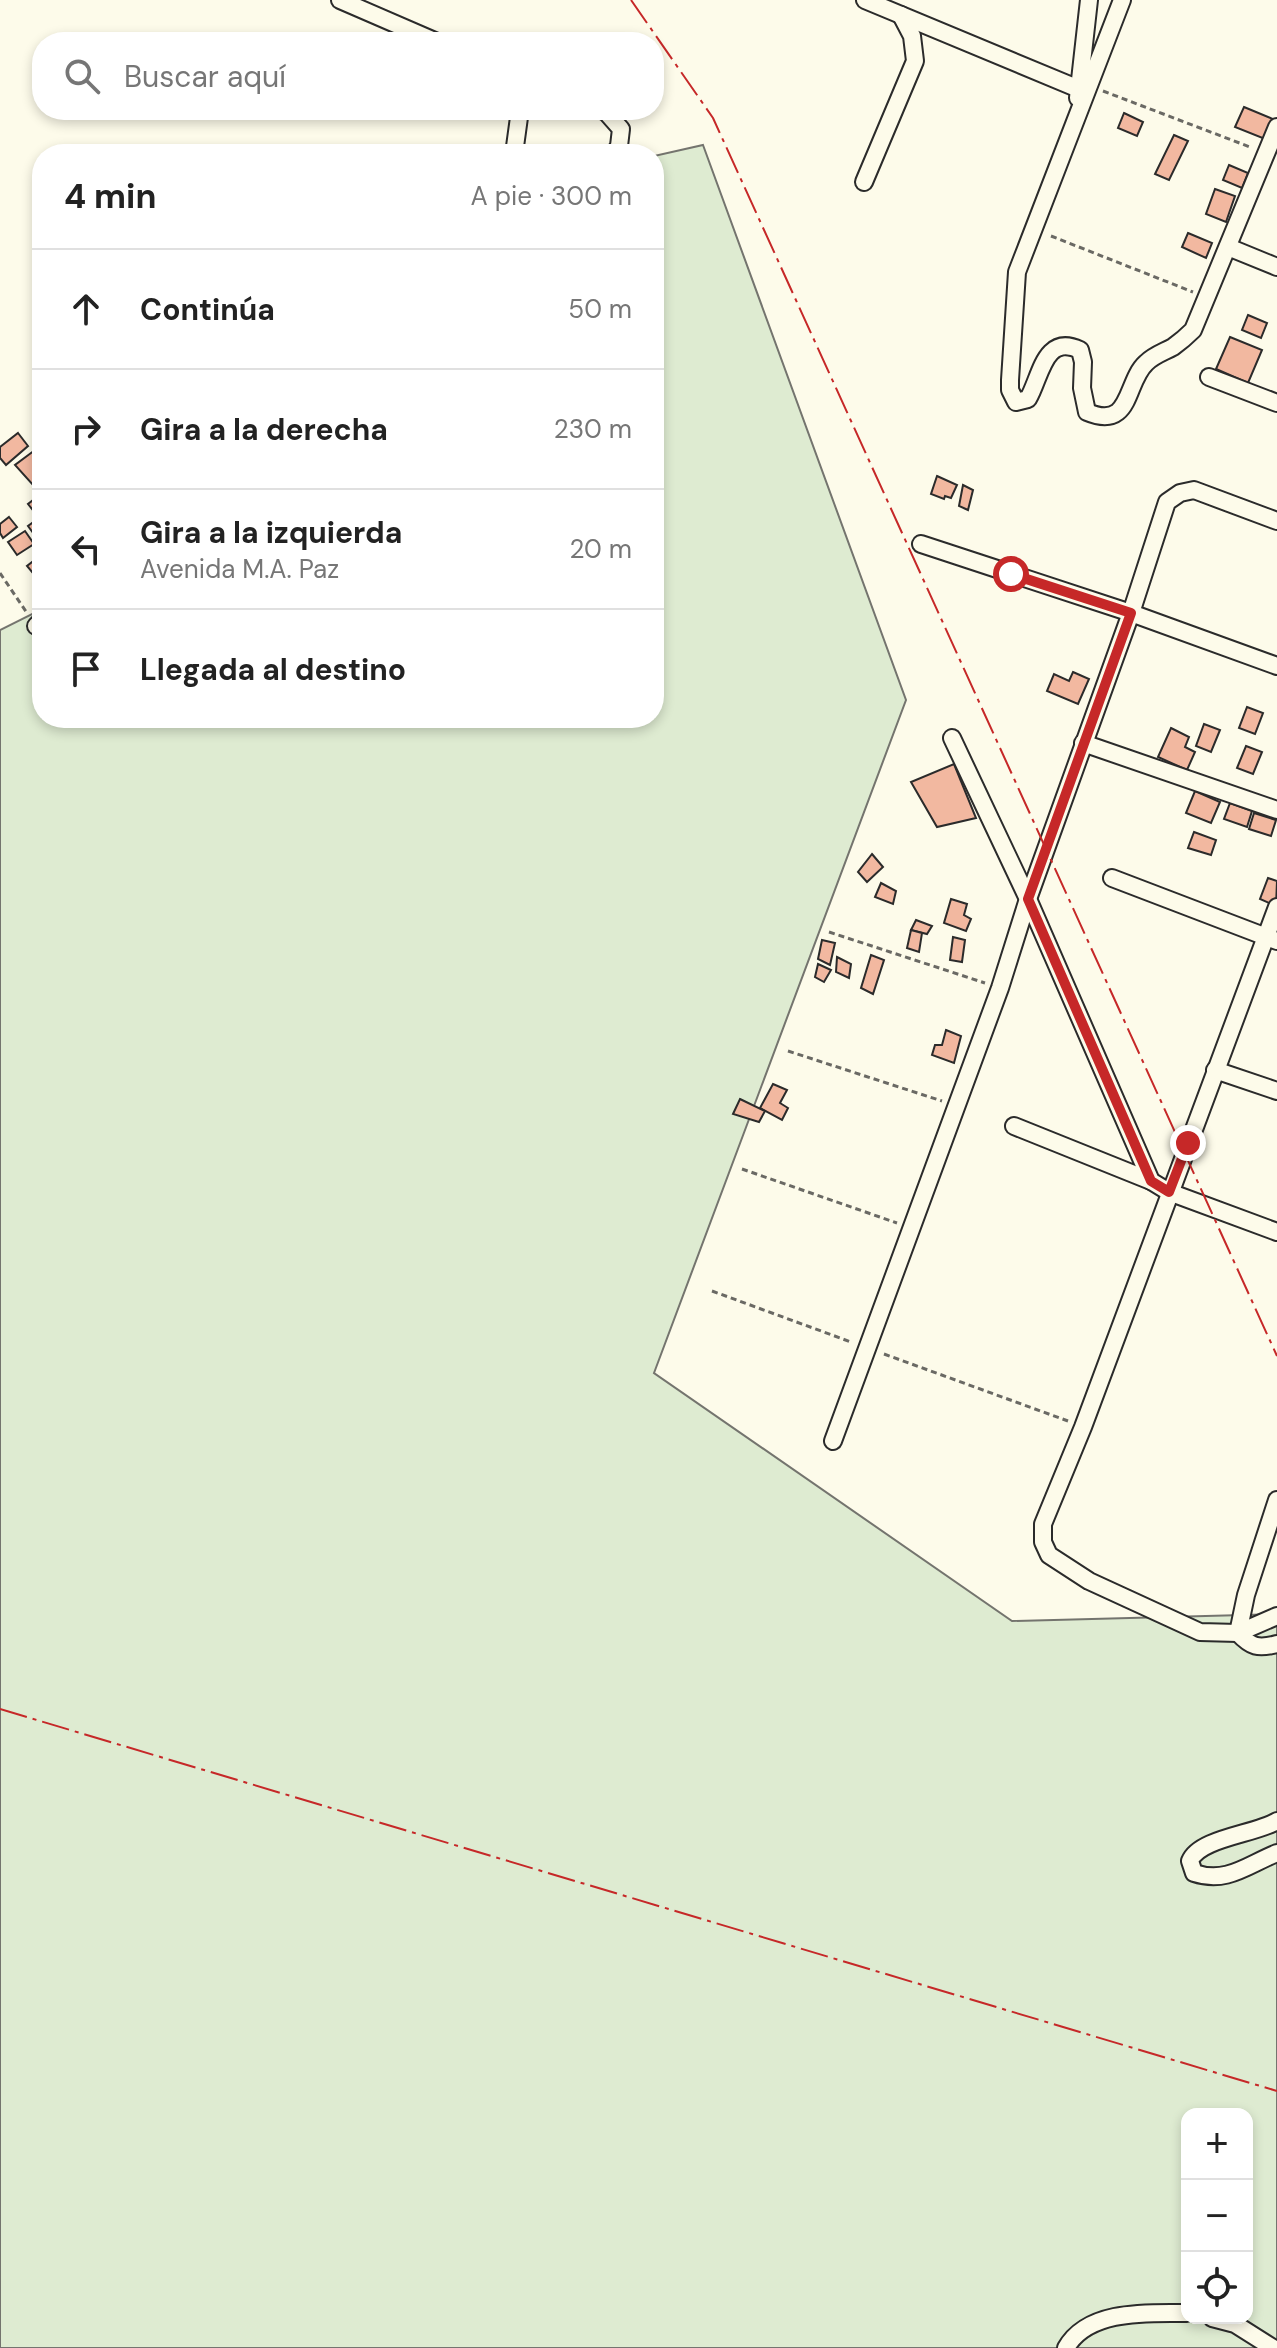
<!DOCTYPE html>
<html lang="es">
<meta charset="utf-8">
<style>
:root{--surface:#fff;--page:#f6f6f6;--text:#222;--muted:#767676;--line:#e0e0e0}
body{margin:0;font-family:"DM Sans",sans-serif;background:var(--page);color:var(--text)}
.controls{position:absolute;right:24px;bottom:24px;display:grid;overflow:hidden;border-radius:16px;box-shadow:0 4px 12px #0003}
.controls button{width:72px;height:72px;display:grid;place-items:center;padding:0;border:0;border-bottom:2px solid var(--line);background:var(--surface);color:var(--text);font:40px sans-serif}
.stop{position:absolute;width:24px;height:24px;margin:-18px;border:6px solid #c62828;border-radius:50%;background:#fff}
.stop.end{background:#c62828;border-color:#fff;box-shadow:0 2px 8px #0008}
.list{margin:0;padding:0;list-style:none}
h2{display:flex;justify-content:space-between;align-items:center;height:104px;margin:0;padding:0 32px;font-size:34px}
h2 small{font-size:26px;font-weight:400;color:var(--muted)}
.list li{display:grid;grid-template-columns:52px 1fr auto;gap:24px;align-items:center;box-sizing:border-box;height:120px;padding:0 32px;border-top:2px solid var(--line)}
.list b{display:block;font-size:30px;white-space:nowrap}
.list p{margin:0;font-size:26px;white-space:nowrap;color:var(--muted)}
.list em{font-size:26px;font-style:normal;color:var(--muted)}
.icon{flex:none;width:44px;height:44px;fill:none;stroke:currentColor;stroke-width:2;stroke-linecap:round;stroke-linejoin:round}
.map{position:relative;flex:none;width:1277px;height:2348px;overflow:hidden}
.search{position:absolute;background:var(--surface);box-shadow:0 4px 12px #0003;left:32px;top:32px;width:632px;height:88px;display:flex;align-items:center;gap:20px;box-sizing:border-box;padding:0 28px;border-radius:32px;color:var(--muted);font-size:30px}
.panel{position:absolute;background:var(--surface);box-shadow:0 4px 12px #0003;left:32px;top:144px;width:632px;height:584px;border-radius:32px}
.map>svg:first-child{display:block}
.green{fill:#deebd1;stroke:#74746e;stroke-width:2;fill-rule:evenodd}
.building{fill:#f2b8a0;stroke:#2b2b2b;stroke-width:2}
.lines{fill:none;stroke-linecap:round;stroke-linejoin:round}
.minor-casing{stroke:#2b2b2b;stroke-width:20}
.path{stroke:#6a6964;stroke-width:3;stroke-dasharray:6 4;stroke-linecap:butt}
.minor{stroke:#fdfbea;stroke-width:16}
.power{stroke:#c62828;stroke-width:2;stroke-dasharray:28 6 4 6;stroke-linecap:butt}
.route{stroke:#c62828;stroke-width:10}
</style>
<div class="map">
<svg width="1277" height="2348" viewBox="0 0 1277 2348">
<rect width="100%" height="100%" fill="#fdfbea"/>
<path class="green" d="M703 145 906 700 654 1373 1012 1621 1277 1614V2348H0V630L42 609V718H654V156ZM1187 2114H1247V2318H1187Z"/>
<g class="building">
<path d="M1244 107 1273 119 1265 139 1235 127Z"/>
<path d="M1124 113 1143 122 1137 136 1118 128Z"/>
<path d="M1174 135 1188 141 1169 180 1155 174Z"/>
<path d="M1229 165 1248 173 1242 188 1223 180Z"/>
<path d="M1215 189 1235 196 1226 222 1206 214Z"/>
<path d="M1188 233 1212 243 1206 258 1182 247Z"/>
<path d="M1248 315 1267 323 1261 338 1242 330Z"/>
<path d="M1230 337 1262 350 1248 383 1216 369Z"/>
<path d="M18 433 28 446 6 465 0 458V447Z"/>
<path d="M35 450 42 458V478L33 485 15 465Z"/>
<path d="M937 476 957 485 951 498 945 496 944 499 931 494Z"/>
<path d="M963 485 973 490 968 510 959 506Z"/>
<path d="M41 494 42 510 36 514 28 504Z"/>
<path d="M9 517 17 527 3 538 0 533V524Z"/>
<path d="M39 518 42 522V539L39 541 28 526Z"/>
<path d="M25 531 34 544 17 555 8 542Z"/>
<path d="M41 555 42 556V584L27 566Z"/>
<path d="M1073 672 1089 679 1078 704 1047 691 1054 674 1069 681Z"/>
<path d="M1247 707 1263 713 1255 734 1239 728Z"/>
<path d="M1204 724 1220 730 1211 752 1196 746Z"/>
<path d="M1171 728 1189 737 1185 747 1195 752 1187 770 1158 757Z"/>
<path d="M1246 746 1262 752 1253 774 1237 768Z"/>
<path d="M954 764 976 818 937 827 911 782Z"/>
<path d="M1195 791 1220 802 1211 823 1186 813Z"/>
<path d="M1230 803 1252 811 1247 827 1224 819Z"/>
<path d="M1254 813 1276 820 1271 836 1249 829Z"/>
<path d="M1194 832 1216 840 1211 855 1188 848Z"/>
<path d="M872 854 883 867 867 882 858 872Z"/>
<path d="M1268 878 1277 881 1276 906 1260 899Z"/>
<path d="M881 883 896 891 893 904 875 897Z"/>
<path d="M951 899 967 904 964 915 971 919 966 931 944 923Z"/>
<path d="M916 920 932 926 927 934 911 930Z"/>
<path d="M911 930 922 933 919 952 907 948Z"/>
<path d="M953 937 965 940 962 962 950 960Z"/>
<path d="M822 940 835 943 830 965 818 959Z"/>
<path d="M871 955 884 960 873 994 861 988Z"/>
<path d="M837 957 851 964 849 978 836 972Z"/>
<path d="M818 964 831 970 824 982 815 977Z"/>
<path d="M946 1030 961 1036 954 1063 932 1055 935 1045H942Z"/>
<path d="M773 1084 787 1090 780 1103 788 1108 782 1120 760 1108Z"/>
<path d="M740 1099 765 1111 759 1122 733 1114Z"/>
</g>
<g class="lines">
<g class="minor-casing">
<g id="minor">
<path d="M340 0 437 42"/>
<path d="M865 0 1079 89"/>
<path d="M1122 0 1017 272 1010 380V390L1016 402 1028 399C1041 377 1044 333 1080 350L1083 362 1082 388 1087 412C1132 431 1125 382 1146 363 1154 355 1164 352 1173 347 1180 342 1187 336 1193 330L1277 127"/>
<path d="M1078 98 1089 0"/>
<path d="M601 110 606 112 621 129 619 146 614 154"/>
<path d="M514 154 520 110"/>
<path d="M864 182 915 61 912 36 901 15"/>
<path d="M1228 247 1277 267"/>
<path d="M1209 377 1277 403"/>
<path d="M921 544 1131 613 1277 666"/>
<path d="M36 626 42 620"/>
<path d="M952 738 1028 899 1151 1181 1169 1192 1277 1232"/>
<path d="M1083 743 1277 810"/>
<path d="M1112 878 1277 941"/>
<path d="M1277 907 1083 1427 1043 1524V1542L1049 1555 1089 1581 1200 1632 1238 1633 1277 1616"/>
<path d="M1215 1070 1277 1091"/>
<path d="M1014 1126 1151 1181"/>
<path d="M833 1441 1000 988 1028 899 1131 613 1167 502 1180 493 1194 490 1277 521"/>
<path d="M1277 1500 1246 1595 1238 1633C1251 1647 1258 1649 1277 1644"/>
<path d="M1277 1821C1256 1834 1199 1838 1190 1861L1194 1873C1227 1884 1247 1865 1277 1853"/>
<path d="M1212 2318 1235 2324 1273 2348"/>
<path d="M1066 2348C1088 2309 1148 2313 1187 2313"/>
</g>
</g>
<g class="path">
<path d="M1103 91 1250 147"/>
<path d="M1051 236 1193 292"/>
<path d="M0 573 27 613"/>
<path d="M829 932 985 983"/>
<path d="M788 1051 942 1101"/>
<path d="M742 1169 897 1223"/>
<path d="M712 1291 851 1342"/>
<path d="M884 1354 1068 1421"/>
</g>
<use href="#minor" class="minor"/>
<g class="power">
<path d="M631 0 713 118 1277 1356"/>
<path d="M0 1709 1277 2091"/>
</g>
</g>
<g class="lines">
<path class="route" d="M1011 574 1131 613 1028 899 1151 1181 1169 1192 1188 1143"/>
</g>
</svg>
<div class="controls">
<button>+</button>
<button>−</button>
<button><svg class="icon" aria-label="locate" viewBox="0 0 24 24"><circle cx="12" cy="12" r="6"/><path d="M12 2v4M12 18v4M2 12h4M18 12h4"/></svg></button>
</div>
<div class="stop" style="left:1011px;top:574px"></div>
<div class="stop end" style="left:1188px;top:1143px"></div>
<div class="search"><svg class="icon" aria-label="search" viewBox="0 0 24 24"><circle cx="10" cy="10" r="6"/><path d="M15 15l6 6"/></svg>Buscar aquí</div>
<section class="panel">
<h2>4 min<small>A pie · 300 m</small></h2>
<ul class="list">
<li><svg class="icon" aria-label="ahead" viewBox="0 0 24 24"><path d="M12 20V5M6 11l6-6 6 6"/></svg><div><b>Continúa</b></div><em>50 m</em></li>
<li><svg class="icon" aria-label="right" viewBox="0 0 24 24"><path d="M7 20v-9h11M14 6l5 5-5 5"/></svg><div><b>Gira a la derecha</b></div><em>230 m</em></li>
<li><svg class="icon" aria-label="left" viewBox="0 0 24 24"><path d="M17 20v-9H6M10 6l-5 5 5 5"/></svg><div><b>Gira a la izquierda</b><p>Avenida M.A. Paz</p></div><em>20 m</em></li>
<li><svg class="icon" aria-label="arrive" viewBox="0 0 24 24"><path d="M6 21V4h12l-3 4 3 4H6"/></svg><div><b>Llegada al destino</b></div></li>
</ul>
</section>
</div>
